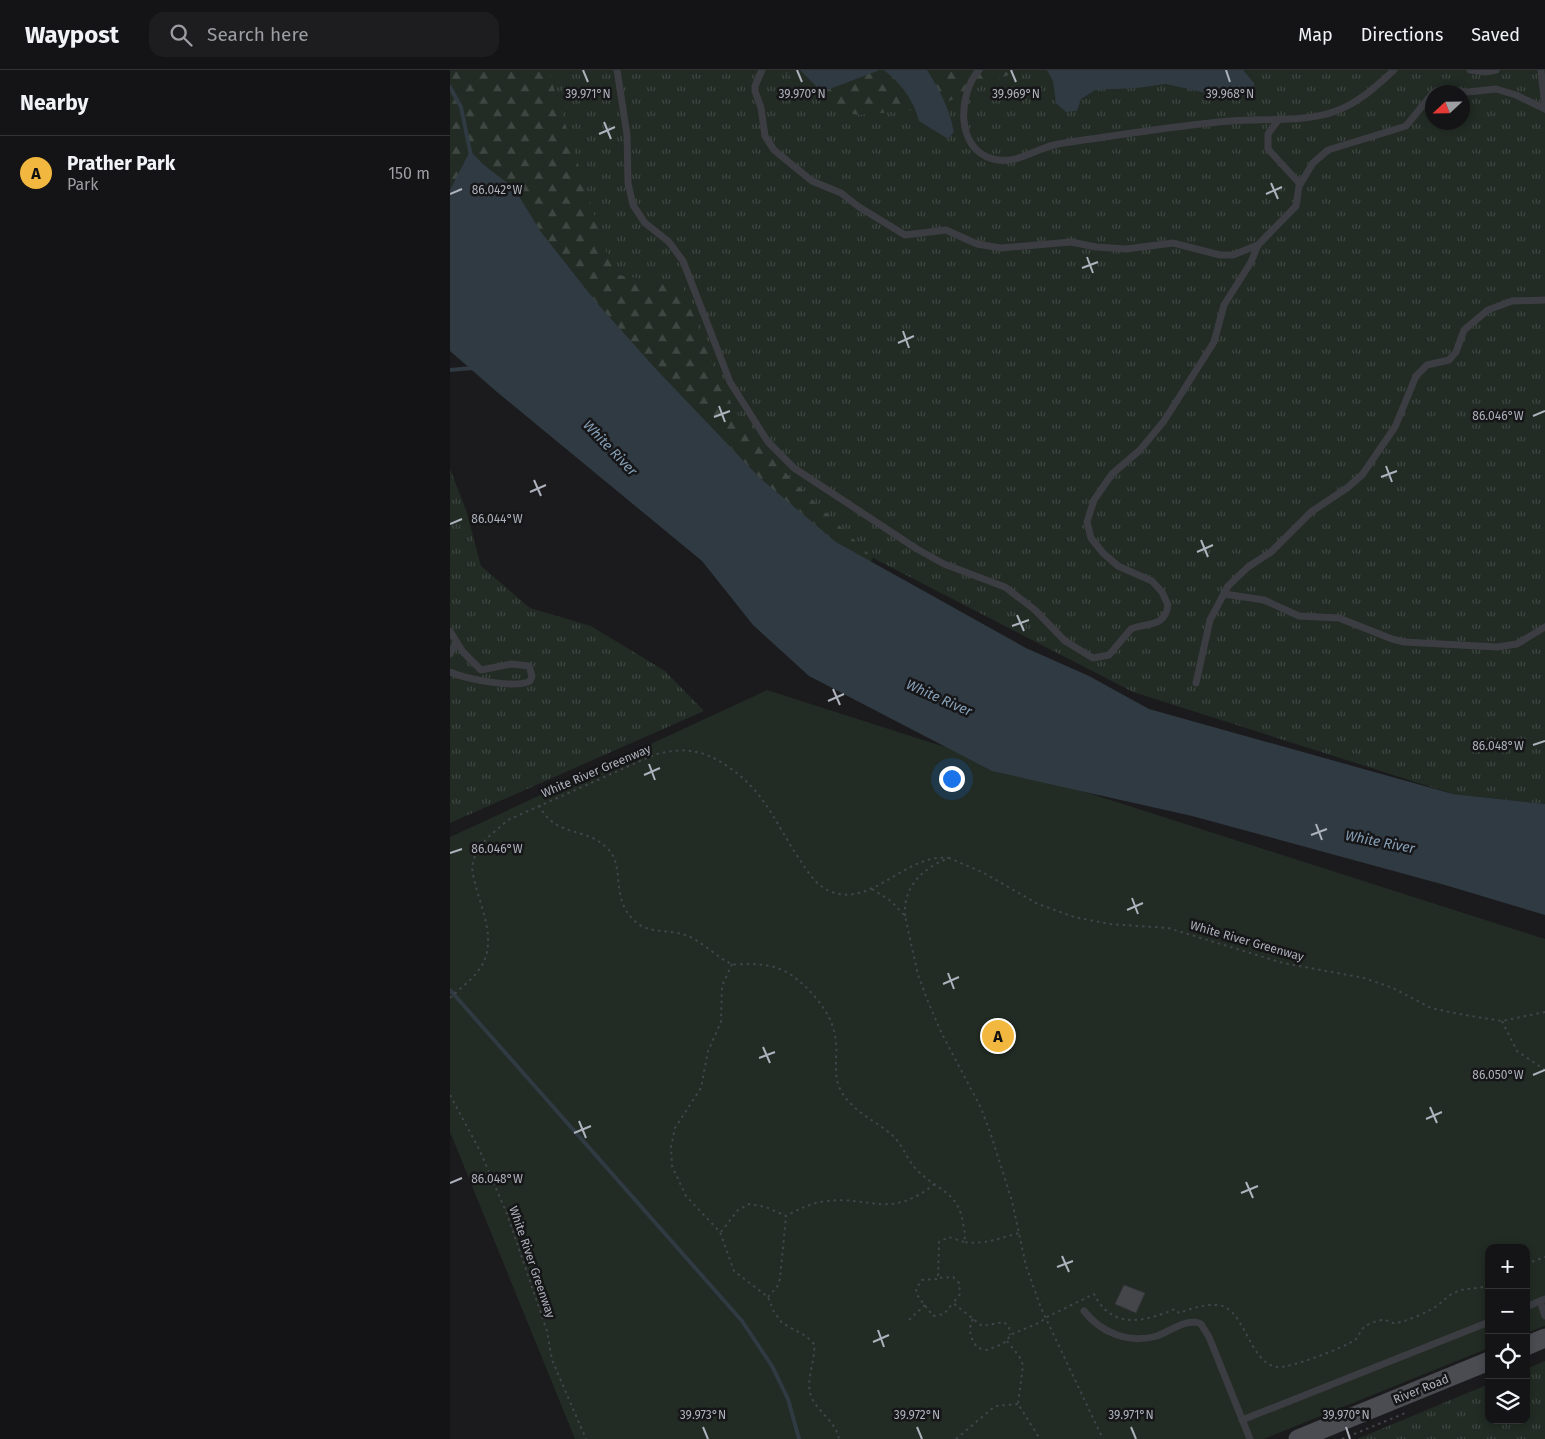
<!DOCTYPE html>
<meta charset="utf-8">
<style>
:root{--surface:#141416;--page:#1d1d1f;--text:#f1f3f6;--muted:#9d9ea1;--line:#333335;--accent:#f2b73e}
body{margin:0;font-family:"Fira Sans",sans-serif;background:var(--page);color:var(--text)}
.controls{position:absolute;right:15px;bottom:15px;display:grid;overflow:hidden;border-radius:10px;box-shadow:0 2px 8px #0003}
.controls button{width:45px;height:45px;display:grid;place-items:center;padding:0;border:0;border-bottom:1px solid var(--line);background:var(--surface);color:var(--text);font:25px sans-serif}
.compass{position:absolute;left:975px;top:15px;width:45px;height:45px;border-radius:50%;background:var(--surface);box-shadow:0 2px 8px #0003;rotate:248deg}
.you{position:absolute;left:501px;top:708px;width:18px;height:18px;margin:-12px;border:4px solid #fff;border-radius:50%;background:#1a73e8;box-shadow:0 0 0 8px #1a73e833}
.badge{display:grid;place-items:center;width:32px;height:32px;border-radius:50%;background:var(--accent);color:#111;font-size:16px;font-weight:700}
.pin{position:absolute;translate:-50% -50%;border:2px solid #fff;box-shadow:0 1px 5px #0006}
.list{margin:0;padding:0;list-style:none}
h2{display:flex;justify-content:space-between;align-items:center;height:65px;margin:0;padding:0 20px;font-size:21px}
h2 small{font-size:16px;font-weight:400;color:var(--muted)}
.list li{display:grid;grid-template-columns:32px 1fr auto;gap:15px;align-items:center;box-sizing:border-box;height:75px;padding:0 20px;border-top:1px solid var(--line)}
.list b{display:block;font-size:19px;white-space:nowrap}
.list p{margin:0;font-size:16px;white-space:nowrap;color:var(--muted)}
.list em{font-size:16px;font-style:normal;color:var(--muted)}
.icon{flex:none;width:28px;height:28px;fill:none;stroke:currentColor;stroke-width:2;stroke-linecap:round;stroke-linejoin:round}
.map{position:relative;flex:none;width:1095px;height:1369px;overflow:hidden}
header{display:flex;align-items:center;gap:30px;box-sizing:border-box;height:70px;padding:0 25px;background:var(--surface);border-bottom:1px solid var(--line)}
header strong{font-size:24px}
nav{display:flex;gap:28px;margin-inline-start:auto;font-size:18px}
.search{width:350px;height:45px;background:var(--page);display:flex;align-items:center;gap:12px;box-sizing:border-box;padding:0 18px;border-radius:15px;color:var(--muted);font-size:19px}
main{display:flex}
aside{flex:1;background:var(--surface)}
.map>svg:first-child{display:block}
.grass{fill:url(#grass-tufts);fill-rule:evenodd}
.forest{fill:url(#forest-firs)}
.park{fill:#222b24}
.water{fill:#303a42}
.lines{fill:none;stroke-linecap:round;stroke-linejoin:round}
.stream{stroke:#303a42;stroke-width:4}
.building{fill:#45464a;stroke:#353539}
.path{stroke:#424449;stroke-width:2;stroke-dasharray:2.5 4;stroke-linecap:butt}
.lane{stroke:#3c3d42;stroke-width:7}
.secondary{stroke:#4a4c52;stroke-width:19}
.ticks{fill:none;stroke:#adb2bc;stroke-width:2}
.labels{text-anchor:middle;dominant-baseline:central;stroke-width:5;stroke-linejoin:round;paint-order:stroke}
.street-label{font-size:12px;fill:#adb2bc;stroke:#161618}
.water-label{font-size:14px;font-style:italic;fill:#859fb6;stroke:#161618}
.ticks-label{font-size:12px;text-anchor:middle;fill:#adb2bc;stroke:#161618;stroke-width:5;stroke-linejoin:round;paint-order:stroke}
</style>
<header>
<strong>Waypost</strong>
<div class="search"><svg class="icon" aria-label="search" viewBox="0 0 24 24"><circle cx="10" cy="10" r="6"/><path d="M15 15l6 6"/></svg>Search here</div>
<nav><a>Map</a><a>Directions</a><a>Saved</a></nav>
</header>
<main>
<aside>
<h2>Nearby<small></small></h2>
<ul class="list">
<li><span class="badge">A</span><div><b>Prather Park</b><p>Park</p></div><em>150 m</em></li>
</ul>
</aside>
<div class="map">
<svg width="1095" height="1369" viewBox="0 0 1095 1369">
<defs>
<pattern id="grass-tufts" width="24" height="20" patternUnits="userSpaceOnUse" patternTransform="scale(1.25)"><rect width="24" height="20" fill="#222b24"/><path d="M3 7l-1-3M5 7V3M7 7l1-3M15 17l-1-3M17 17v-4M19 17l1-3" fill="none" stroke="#3f4742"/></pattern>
<pattern id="forest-firs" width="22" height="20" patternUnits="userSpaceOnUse" patternTransform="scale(1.25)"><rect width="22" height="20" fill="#222b24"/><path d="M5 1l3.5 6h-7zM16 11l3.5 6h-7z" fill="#3f4742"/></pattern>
</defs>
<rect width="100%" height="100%" fill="#1b1b1d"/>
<g class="grass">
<path d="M81 0H1095V734L1003 724 683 622 423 488 265 341 115 155ZM982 22H1012V52H982Z"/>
<path d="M0 399 16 440 31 496 80 538 141 556 215 601 254 641 0 753Z"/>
<path d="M1095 1291V1369H907L1039 1314V1350H1076V1299Z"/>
</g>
<g class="forest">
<path d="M0 0H98L156 181 168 205 209 212H231C245 249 258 287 275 322 305 383 375 440 423 488L408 512 0 170Z"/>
<path d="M333 0H572L542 11 484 38 409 45 382 40Z"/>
</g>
<path class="park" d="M317 620 1095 869V1256L1076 1263V1178H1039V1278L814 1369H125L0 1062V767Z"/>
<g class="water">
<path d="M350 0H430L372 22Z"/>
<path d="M434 0H477C490 20 499 38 504 62L498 69 469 51C463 29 452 15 434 0Z"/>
<path d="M597 0H793L804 13 805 20 793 26 765 25 716 14 687 18 645 20 631 29 627 41 616 42 606 33 603 11Z"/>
<path d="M20 81 34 95 64 118 91 162 147 233 205 298 310 408 386 472 576 578 639 606 699 639 1003 724 1095 734V845L995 815 742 746 542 701 359 606 303 555 252 491 47 322 0 281V120Z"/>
</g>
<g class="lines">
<g class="stream">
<path d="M0 17 11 37 21 86"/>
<path d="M0 300 23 298"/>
<path d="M0 920 292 1251 322 1296 338 1329 349 1369"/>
</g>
</g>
<path class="building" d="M674 1215 695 1223 686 1243 665 1234Z"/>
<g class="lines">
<g class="path">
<path d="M89 735C105 768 135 756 157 778 177 797 158 829 187 853 201 864 221 859 238 866 253 872 270 890 282 894 286 895 293 894 297 894 314 894 330 896 344 907 360 919 379 940 384 961 392 990 375 1009 402 1035 415 1048 432 1055 444 1067 454 1077 458 1092 468 1101 488 1121 508 1121 513 1153 514 1160 516 1166 514 1172 534 1175 550 1168 569 1163"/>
<path d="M422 819 441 831 455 846 468 905 479 934 492 964 531 1038 541 1065 562 1131 576 1196 591 1238 653 1369"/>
<path d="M455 846C453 816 473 798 499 788L532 802 588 834 624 847 659 854 718 858 833 893 914 908 943 918 981 938 1009 944 1052 951 1095 942"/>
<path d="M282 894 272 916 271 952 258 981 251 1018 225 1058 221 1077 222 1096 236 1126 270 1162 284 1201 318 1227 324 1242 332 1253 356 1266 364 1274C366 1291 355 1310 361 1326 367 1342 386 1351 389 1369"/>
<path d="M0 928C9 919 21 911 28 901 53 870 24 828 22 796L25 786 36 769 58 750 206 684C217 682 228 679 240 681 267 683 299 710 314 732 326 749 336 769 348 787 357 800 365 816 382 822 423 837 456 783 499 788"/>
<path d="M1052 951 1067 981 1095 1000"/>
<path d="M0 1025 30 1081 57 1144 97 1261 102 1290 136 1369"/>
<path d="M271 1162 288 1140 299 1134 316 1137 336 1146C349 1139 361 1133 376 1131 424 1126 437 1150 485 1114"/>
<path d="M514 1172 499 1167 489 1172 488 1208 503 1207 509 1213 510 1224 503 1233 532 1256 554 1252 559 1257 560 1265"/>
<path d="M1076 1194 1095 1187"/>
<path d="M487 1209 472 1210 466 1219 467 1225 483 1246 494 1244 503 1233"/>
<path d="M318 1227 327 1217 330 1209 336 1146"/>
<path d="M523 1249C517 1260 521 1270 528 1278L537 1280 550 1275 557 1271 560 1265 591 1252 595 1248 644 1224C662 1260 694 1252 725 1239L729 1243C740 1239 754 1234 766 1235 795 1235 798 1293 827 1297 839 1299 895 1277 905 1270 909 1266 910 1261 914 1257 918 1254 930 1249 935 1250 939 1251 942 1254 946 1253 955 1252 981 1241 988 1235 995 1230 998 1225 1006 1222 1017 1217 1027 1220 1039 1215"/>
<path d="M459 1250 475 1235"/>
<path d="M557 1271 569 1286 573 1295 568 1334 590 1369"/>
<path d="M1076 1293 1081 1291"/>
<path d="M506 1369 545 1336 568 1334"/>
<path d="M892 1369 958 1342"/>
</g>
<g class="lane">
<path d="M167 0 177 65 178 113 183 135 195 153 219 172 233 191 280 312 318 372 344 398 467 479 494 494 555 517 585 540 615 571 643 588 659 585 681 559C697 552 715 558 718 535L712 522 702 511 668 496 653 483 641 468 637 452 644 430 662 404 690 380 714 351 764 272 774 235 801 192 808 175 846 136 849 116 863 93 878 80 956 56 982 24"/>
<path d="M312 0 305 16V21L311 38 315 66 324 80 362 111 391 123 409 137 455 165 496 160 527 174 551 178 621 172 646 177 676 179 723 173 770 185H783L808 175"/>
<path d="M529 0C508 24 505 79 543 89 565 95 584 80 604 75 612 73 619 72 627 71 678 64 729 55 781 51 814 48 854 53 886 41 908 33 927 16 944 0"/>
<path d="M1020 0 1036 2 1046 0"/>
<path d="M1091 0 1095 39"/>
<path d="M984 22 992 19 1018 22 1046 19 1066 25 1095 39"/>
<path d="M829 49 818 64V79L850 114"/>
<path d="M774 524 814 530 849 546 889 548 942 569 954 572 1047 577 1067 574 1095 557"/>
<path d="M0 561 13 582 31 600 61 594 79 596 82 606 80 611C65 619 16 609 0 602"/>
<path d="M0 584 6 572"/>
<path d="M746 613 760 550 778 516 798 497 821 482 861 442 897 418 912 405 945 357 966 306 977 295 999 290 1006 282 1014 260 1038 240 1062 231 1095 230"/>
<path d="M1090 1231 1095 1246"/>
<path d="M1076 1237 1095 1229"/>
<path d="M634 1241C651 1263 679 1274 707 1266 719 1262 738 1247 751 1254L759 1267 800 1369"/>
<path d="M792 1350 1039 1252"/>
</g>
<g class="secondary">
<path d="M1076 1276 1095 1268"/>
<path d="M848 1369 1039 1291"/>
</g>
</g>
<path class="ticks" d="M133 0 138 12M347 0 352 12M561 0 566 12M776 0 780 12M154 52 161 69M149 64 165 57M821 113 828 129M0 124 12 119M816 124 832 117M637 187 643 203M632 198 648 192M453 261 459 278M448 273 464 266M269 336 275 352M1083 346 1095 341M264 347 280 341M936 396 942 412M931 407 947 401M84 410 91 426M80 422 96 415M0 454 12 449M751 470 758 487M747 482 763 475M567 545 574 561M562 556 579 550M383 619 390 635M378 631 394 624M1083 675 1095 671M199 694 205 710M194 705 210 698M866 754 872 770M861 765 877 759M0 783 12 779M682 828 688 844M677 840 693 833M498 903 504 919M493 914 509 907M313 977 320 993M309 988 325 982M1083 1005 1095 1000M980 1037 987 1053M976 1049 992 1042M129 1051 136 1068M124 1063 141 1056M796 1112 803 1128M0 1113 12 1108M791 1123 808 1116M612 1186 619 1202M607 1197 623 1191M428 1260 434 1277M423 1272 439 1265M253 1357 258 1369M467 1357 472 1369M681 1357 686 1369M896 1357 900 1369"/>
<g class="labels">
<g class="street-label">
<text transform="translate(146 701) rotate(-23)">White River Greenway</text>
<text transform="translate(797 871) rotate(16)">White River Greenway</text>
<text transform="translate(82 1192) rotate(71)">White River Greenway</text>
<text transform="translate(971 1319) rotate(-22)">River Road</text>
</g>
<g class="water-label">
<text transform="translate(160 378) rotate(46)">White River</text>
<text transform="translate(489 628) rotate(24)">White River</text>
<text transform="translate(930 772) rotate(11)">White River</text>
</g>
</g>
<g class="ticks-label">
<text x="138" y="28">39.971°N</text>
<text x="352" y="28">39.970°N</text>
<text x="566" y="28">39.969°N</text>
<text x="780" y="28">39.968°N</text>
<text x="47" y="124">86.042°W</text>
<text x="1048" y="350">86.046°W</text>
<text x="47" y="453">86.044°W</text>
<text x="1048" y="680">86.048°W</text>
<text x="47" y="783">86.046°W</text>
<text x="1048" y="1009">86.050°W</text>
<text x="47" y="1113">86.048°W</text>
<text x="253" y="1349">39.973°N</text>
<text x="467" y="1349">39.972°N</text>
<text x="681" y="1349">39.971°N</text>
<text x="896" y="1349">39.970°N</text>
</g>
</svg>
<div class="controls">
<button>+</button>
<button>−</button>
<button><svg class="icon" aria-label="locate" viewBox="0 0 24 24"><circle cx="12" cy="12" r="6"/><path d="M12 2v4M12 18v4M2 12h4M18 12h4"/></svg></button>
<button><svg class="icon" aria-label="layers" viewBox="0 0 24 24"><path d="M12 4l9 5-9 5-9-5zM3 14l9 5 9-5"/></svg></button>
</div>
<svg class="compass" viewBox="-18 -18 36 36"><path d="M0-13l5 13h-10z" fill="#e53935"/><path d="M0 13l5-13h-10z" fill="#9d9ea1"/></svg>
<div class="you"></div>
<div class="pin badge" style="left:548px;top:966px">A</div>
</div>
</main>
